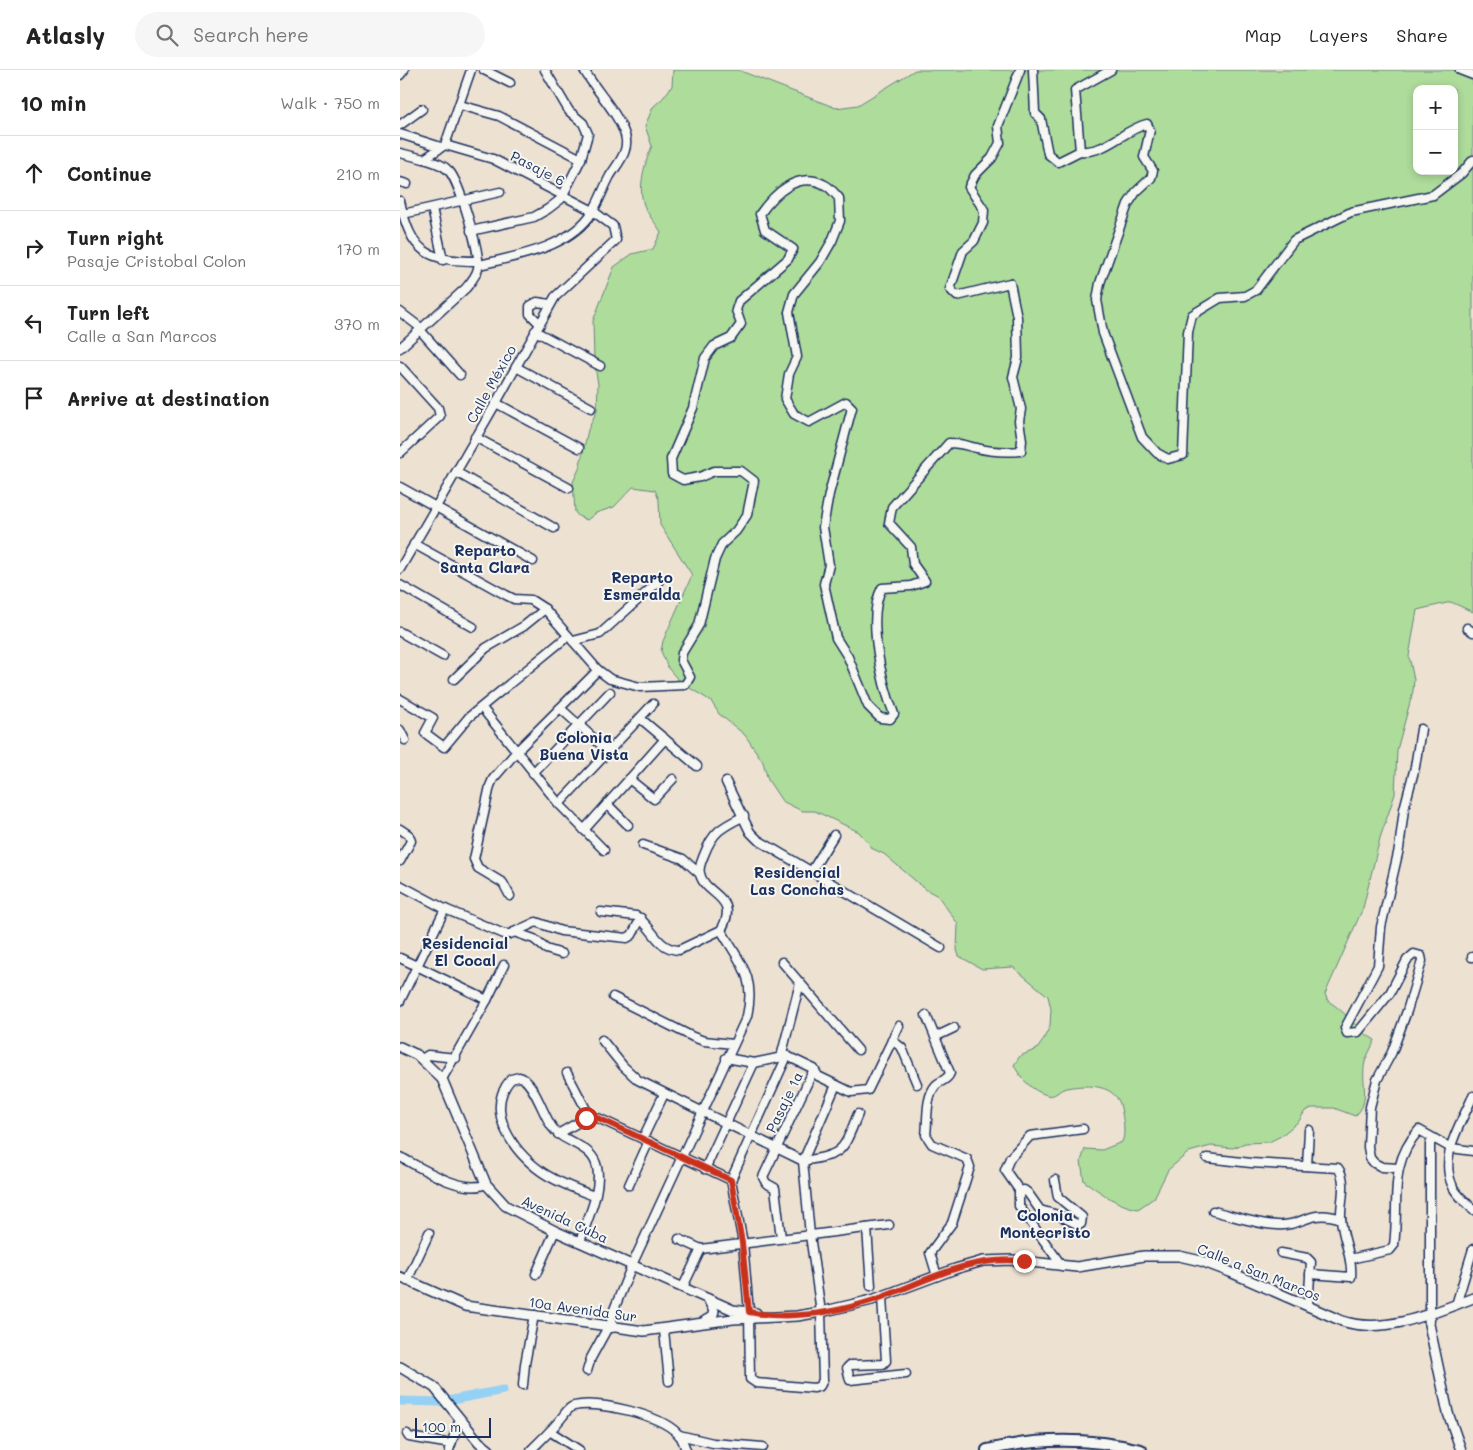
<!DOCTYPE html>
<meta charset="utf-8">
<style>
:root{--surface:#fff;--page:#f6f6f6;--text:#222;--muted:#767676;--line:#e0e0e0}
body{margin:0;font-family:Mali,sans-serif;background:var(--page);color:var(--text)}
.controls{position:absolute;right:15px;top:15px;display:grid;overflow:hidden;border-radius:10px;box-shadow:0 2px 8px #0003}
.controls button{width:45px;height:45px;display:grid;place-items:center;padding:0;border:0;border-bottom:1px solid var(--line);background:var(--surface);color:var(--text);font:25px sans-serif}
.scale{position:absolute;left:15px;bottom:12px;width:76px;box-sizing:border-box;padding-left:5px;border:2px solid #1b2f5e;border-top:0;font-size:14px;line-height:18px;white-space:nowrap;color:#1b2f5e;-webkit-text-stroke:4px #f6f6f2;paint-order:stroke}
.stop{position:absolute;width:15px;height:15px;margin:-11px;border:4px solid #c8321e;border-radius:50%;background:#fff}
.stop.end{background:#c8321e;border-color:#fff;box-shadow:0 1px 5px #0008}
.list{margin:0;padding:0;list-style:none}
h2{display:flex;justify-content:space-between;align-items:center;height:65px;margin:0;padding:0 20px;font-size:21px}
h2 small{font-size:16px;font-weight:400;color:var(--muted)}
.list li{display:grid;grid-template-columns:32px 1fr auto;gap:15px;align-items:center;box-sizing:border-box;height:75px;padding:0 20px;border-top:1px solid var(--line)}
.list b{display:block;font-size:19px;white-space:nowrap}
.list p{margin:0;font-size:16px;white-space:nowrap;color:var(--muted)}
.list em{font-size:16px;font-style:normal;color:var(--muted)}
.icon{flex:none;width:28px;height:28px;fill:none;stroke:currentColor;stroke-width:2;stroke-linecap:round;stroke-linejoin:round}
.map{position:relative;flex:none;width:1073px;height:1380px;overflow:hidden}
header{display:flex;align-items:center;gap:30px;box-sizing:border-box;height:70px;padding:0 25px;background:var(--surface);border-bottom:1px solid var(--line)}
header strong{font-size:24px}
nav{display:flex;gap:28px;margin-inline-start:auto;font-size:18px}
.search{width:350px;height:45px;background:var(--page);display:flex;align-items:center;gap:12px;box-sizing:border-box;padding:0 18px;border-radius:28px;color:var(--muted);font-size:19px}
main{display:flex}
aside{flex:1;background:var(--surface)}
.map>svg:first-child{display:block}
.green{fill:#aedc9b;stroke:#64867c;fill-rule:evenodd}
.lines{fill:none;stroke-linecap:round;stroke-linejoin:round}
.river{stroke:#94d1f4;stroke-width:9}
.minor-casing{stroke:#1b2f5e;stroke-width:11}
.major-casing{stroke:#1b2f5e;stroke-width:12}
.highway-casing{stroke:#1b2f5e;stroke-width:14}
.minor{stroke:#f6f6f2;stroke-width:8}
.major{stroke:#f6f6f2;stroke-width:9}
.highway{stroke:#f6f6f2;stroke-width:10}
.route{stroke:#c8321e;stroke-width:6}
.labels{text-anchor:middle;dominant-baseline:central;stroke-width:4;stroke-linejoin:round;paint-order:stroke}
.street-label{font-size:14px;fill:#1b2f5e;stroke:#f6f6f2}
.neighbourhood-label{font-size:15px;font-weight:bold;fill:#1b2f5e;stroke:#f6f6f2}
</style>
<header>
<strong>Atlasly</strong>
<div class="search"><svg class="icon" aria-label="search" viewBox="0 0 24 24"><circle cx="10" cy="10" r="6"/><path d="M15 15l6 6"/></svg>Search here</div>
<nav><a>Map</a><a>Layers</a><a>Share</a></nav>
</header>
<main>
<aside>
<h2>10 min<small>Walk · 750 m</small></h2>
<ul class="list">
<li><svg class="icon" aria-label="ahead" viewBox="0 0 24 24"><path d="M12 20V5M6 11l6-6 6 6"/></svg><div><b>Continue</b></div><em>210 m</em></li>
<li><svg class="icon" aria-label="right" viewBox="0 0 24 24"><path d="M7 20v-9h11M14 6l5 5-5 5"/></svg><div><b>Turn right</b><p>Pasaje Cristobal Colon</p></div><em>170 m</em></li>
<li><svg class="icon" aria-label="left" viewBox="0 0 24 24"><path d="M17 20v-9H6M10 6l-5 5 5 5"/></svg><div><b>Turn left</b><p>Calle a San Marcos</p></div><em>370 m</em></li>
<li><svg class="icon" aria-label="arrive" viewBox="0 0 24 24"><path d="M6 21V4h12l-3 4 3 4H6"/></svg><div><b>Arrive at destination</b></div></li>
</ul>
</aside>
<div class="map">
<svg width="1073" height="1380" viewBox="0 0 1073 1380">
<rect width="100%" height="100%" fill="#ede1d2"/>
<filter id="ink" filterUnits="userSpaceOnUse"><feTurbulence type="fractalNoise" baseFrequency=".02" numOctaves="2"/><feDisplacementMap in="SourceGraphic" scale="10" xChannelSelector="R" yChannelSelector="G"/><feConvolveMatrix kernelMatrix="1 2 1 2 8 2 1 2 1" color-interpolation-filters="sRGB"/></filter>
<g filter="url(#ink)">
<path class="green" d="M273 0H338L436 38 458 35 515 0H1073V542L1051 532 1017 540 1009 586 1014 610 1013 621 997 680 995 724 980 768 963 838 925 924 928 931C947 942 956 960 975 970 972 977 967 985 965 992 960 1012 972 1031 955 1046L934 1038H912L905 1041 899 1051 881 1066 869 1072 845 1073 833 1078 811 1076 789 1082 768 1100 754 1128 738 1139C716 1135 702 1123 684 1111L681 1091 685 1079 702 1080 722 1072C726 1063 723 1048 721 1038 717 1014 687 1014 667 1018 659 1019 655 1028 647 1025 632 1021 620 1008 614 995L620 986 637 979 642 972 650 956 651 939 648 926 613 897 582 899 559 886 557 880 558 854 538 826 525 819 484 784 473 779 459 762 415 741H402L382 731 368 710 363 692 345 665 319 644 311 631 280 612 268 598 261 581 263 571 292 505 260 455 259 430 255 420 233 417 214 437 196 443 187 450 178 446 175 442 173 412 179 399 188 360 197 340 198 314 194 291 193 251 214 197 232 184 253 179 261 162C257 155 252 150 248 143 235 124 244 95 252 76L245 56 253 37 263 28 272 16ZM1017 19H1054V101H1017Z"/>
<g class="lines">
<g class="river">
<path d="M52 1330 103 1320"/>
<path d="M0 1331 42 1332"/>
</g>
<g class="minor-casing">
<g id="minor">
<path d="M84 0 110 13"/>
<path d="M633 0 635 43 641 49 648 84 658 92 680 81 675 20 711 0"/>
<path d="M1060 0 1073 5"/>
<path d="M0 5 4 0"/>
<path d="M60 35 99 46 181 89"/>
<path d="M0 55 22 39"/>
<path d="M0 64 41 77"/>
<path d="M680 81C705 84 723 60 747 54L750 60 744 87 753 101 751 108 736 122 728 134 700 213 697 230 703 263 742 367 757 383 768 389 783 385 788 262 792 245 820 228 845 226 856 220 894 170 951 142 1033 125 1062 103 1073 90"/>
<path d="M0 83 24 89 45 75 71 0"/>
<path d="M0 112 7 114"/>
<path d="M0 131C11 183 27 191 78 191"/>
<path d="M32 138 43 190"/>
<path d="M3 144 100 122"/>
<path d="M71 161 134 147 148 139 161 129 181 89 188 64 183 53 169 41 145 0"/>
<path d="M79 195C116 186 164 179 189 147 198 135 203 119 210 106 218 93 230 81 225 65 217 41 196 21 184 0"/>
<path d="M0 242 21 258"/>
<path d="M139 253 130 244V236L137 232 150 234"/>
<path d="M20 260 60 305"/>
<path d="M135 261 200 296"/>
<path d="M0 278 66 218C71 212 77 205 78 198 81 184 59 111 49 101 43 94 33 92 24 89"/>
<path d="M0 296 38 338 40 346 0 383"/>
<path d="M116 297 191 338"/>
<path d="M96 333 179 378"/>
<path d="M75 367 169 418"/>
<path d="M56 402 154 458"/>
<path d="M0 417 133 491"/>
<path d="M14 474 106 525 114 529 131 530 145 539 198 600 210 609 240 617 285 615 290 607 281 590 282 583 299 555 315 489 322 474 336 461 347 445 354 411 341 401H314L300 407 283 410 272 404 271 389 293 338 305 288 314 276 331 268 341 254 336 240 339 231 388 189 393 179 365 160 360 144C374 124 398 100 425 115 430 117 435 124 439 128L440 151 432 171 420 192 394 224 389 242 397 287 389 304 385 329 394 344 409 352 446 332 452 338 429 424 423 457 429 495 424 514 436 568 448 587 468 636 480 648 490 649 494 644C482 614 466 547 482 518L511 516 525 511 513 494 511 477 489 453 492 437 549 373C560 373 567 376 577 378 591 382 607 382 621 381L622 370 619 351 621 339 613 307 618 288 617 247 610 213 557 226 550 219 563 181 574 171 583 153 584 140 569 117 575 105 592 88 600 73 598 56 620 0"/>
<path d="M0 499 96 333 155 227 216 170 213 156 193 141 93 89 45 75"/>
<path d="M0 515 73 557"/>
<path d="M1067 558 1073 562"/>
<path d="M0 562 43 586"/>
<path d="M173 571 200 564 259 511"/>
<path d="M54 609 86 578 124 556 145 539"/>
<path d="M0 629 33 648 25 663 44 677 69 647 168 566"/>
<path d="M82 638 159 734 204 780"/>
<path d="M160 638 209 682"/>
<path d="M241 649 297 696"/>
<path d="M0 660 5 670"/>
<path d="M133 703 210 622"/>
<path d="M229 709 254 729 273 709"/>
<path d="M326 712 350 762 358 770 541 878"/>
<path d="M159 734 253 634"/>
<path d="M207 734 228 755"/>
<path d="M0 759 9 765 11 771 0 791"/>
<path d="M184 760 265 669"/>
<path d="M243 775 283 789 300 804"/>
<path d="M411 802 434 765"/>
<path d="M0 815 45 839 104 864H110L136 852 161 861 227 868 232 865 241 848"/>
<path d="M110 826 103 813 78 798 74 789 90 716 93 709 117 681 198 600"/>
<path d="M201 842 236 846C253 856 256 879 279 880L321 860C341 826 305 826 300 804 298 798 302 790 304 785 313 761 322 757 344 746"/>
<path d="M114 862 134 869 146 879 162 884"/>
<path d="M1072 887H1073"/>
<path d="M0 888 87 930"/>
<path d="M382 892 458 980"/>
<path d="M213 927 293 967 304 971 333 974"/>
<path d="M0 931 45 839"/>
<path d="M526 945 550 1003C547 1011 541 1010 536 1015 525 1027 528 1051 526 1065L532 1074 567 1089 570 1097 552 1153 530 1183 537 1206"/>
<path d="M535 967 554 958"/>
<path d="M202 970 223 996 238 1010 403 1091"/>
<path d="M492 970 502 978 517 1014"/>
<path d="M381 987 400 913"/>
<path d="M326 988 354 993 387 986 414 999 418 1006 451 1022 468 1020 499 956"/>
<path d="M22 989 28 985 56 988"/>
<path d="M167 1003 190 1047"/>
<path d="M42 1009 87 930 104 895"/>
<path d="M1073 1026C1061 1054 1038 1086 1053 1117 1057 1126 1067 1132 1073 1140"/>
<path d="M158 1064 186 1048H198L331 1110"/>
<path d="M243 1068 264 1024"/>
<path d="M0 1087C22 1098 63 1125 86 1114"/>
<path d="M807 1088 851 1093 938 1098C948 1111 940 1133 941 1148 942 1168 953 1187 951 1207L910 1204"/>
<path d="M403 1091C445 1084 442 1082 458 1044"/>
<path d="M907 1096 909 1060"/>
<path d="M998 1098 982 1097 974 1093 970 1088 968 1077 970 1037 977 1010 992 982 1007 941 1022 891 1021 886 1014 884 1007 890 990 923 958 962 947 963 945 958 978 896 981 857 999 779 1004 739 1015 697 1021 659"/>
<path d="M305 1099 354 993"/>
<path d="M331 1110 343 1173 349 1242 350 1309 356 1313 414 1318 420 1316 423 1310 421 1242 410 1165 403 1091 436 1015"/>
<path d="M331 1110 387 986"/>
<path d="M229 1115 249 1071"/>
<path d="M619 1121 624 1120 628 1123 640 1140 658 1145 679 1155 681 1154 682 1147 658 1127 655 1110"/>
<path d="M813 1141C834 1146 856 1154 877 1155 903 1157 909 1138 941 1149"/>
<path d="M467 1158 471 1216"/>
<path d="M381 1168 375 1118 366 1113 363 1107 414 999"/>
<path d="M279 1169 301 1179 489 1155"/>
<path d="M180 1172C187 1149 202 1121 197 1097 192 1074 164 1074 152 1057 143 1045 133 1009 119 1007L111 1009C83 1041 114 1082 142 1102 158 1113 176 1119 194 1126"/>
<path d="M881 1183 907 1188 911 1192 908 1236"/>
<path d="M950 1189 990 1180 994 1175C1000 1131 987 1096 1019 1060L1051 1078 1073 1081"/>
<path d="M662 1196 619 1136V1120L605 1100 610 1088 630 1066 683 1059"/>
<path d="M136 1204 155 1161"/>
<path d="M7 1211 29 1163"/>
<path d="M283 1217 301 1179"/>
<path d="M482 1227 486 1291 483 1294 450 1295 447 1298 450 1310 506 1304"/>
<path d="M1056 1235 1073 1179"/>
<path d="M1030 1244V1074L1033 1068"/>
<path d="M212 1258 211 1247 232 1195 347 946C356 906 340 893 321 860"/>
<path d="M264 1260 269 1311"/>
<path d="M187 1301 191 1288 208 1257"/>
<path d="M123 1315 125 1294 134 1245"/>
<path d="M151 1362 179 1380"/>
<path d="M7 1364 9 1367 51 1374"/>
<path d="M279 1365 313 1373 363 1377"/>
<path d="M49 1380 60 1349"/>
<path d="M131 1380C142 1369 153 1359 163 1346 166 1342 169 1337 174 1336 198 1330 260 1345 277 1363 282 1366 284 1375 286 1380"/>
</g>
</g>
<g class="major-casing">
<g id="major">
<path d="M0 977 17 985 42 1009 86 1114 106 1136 155 1161 333 1240 356 1243"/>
<path d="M0 1207 65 1236 244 1261 333 1249 397 1246 421 1242 472 1230 555 1199 583 1191 612 1190 677 1197 744 1186H779L801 1191 830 1202 942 1251C984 1265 1034 1243 1073 1228"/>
<path d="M1030 1244 1029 1254 1048 1343 1061 1380"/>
<path d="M305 1251 312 1247 314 1241 308 1229"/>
<path d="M0 1297 34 1317 79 1372 89 1380"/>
</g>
</g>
<g class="highway-casing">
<path id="highway" d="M587 1380C637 1368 690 1368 741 1380"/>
</g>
<use href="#minor" class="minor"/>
<use href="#major" class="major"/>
<use href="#highway" class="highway"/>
</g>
</g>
<g class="lines" filter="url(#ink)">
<path class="route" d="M186 1048H198L331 1110 342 1173 349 1242C390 1250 434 1243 474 1230 525 1212 568 1185 624 1191"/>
</g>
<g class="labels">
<g class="street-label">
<text transform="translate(138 98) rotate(27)">Pasaje 6</text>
<text transform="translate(91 314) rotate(-61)">Calle México</text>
<text transform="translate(384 1032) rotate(-64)">Pasaje 1a</text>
<text transform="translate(165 1149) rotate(25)">Avenida Cuba</text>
<text transform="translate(859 1202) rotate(22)">Calle a San Marcos</text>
<text transform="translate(183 1239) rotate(8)">10a Avenida Sur</text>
</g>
<g class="neighbourhood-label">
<text x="85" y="480">Reparto<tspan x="85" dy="17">Santa Clara</tspan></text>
<text x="242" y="507">Reparto<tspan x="242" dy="17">Esmeralda</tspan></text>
<text x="184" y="667">Colonia<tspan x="184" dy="17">Buena Vista</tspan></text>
<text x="397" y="802">Residencial<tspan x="397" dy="17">Las Conchas</tspan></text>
<text x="65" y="873">Residencial<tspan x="65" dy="17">El Cocal</tspan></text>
<text x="645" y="1145">Colonia<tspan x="645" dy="17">Montecristo</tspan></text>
</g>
</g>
</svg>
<div class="controls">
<button>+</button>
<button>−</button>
</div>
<div class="scale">100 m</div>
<div class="stop" style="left:186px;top:1048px"></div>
<div class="stop end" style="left:624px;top:1191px"></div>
</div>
</main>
